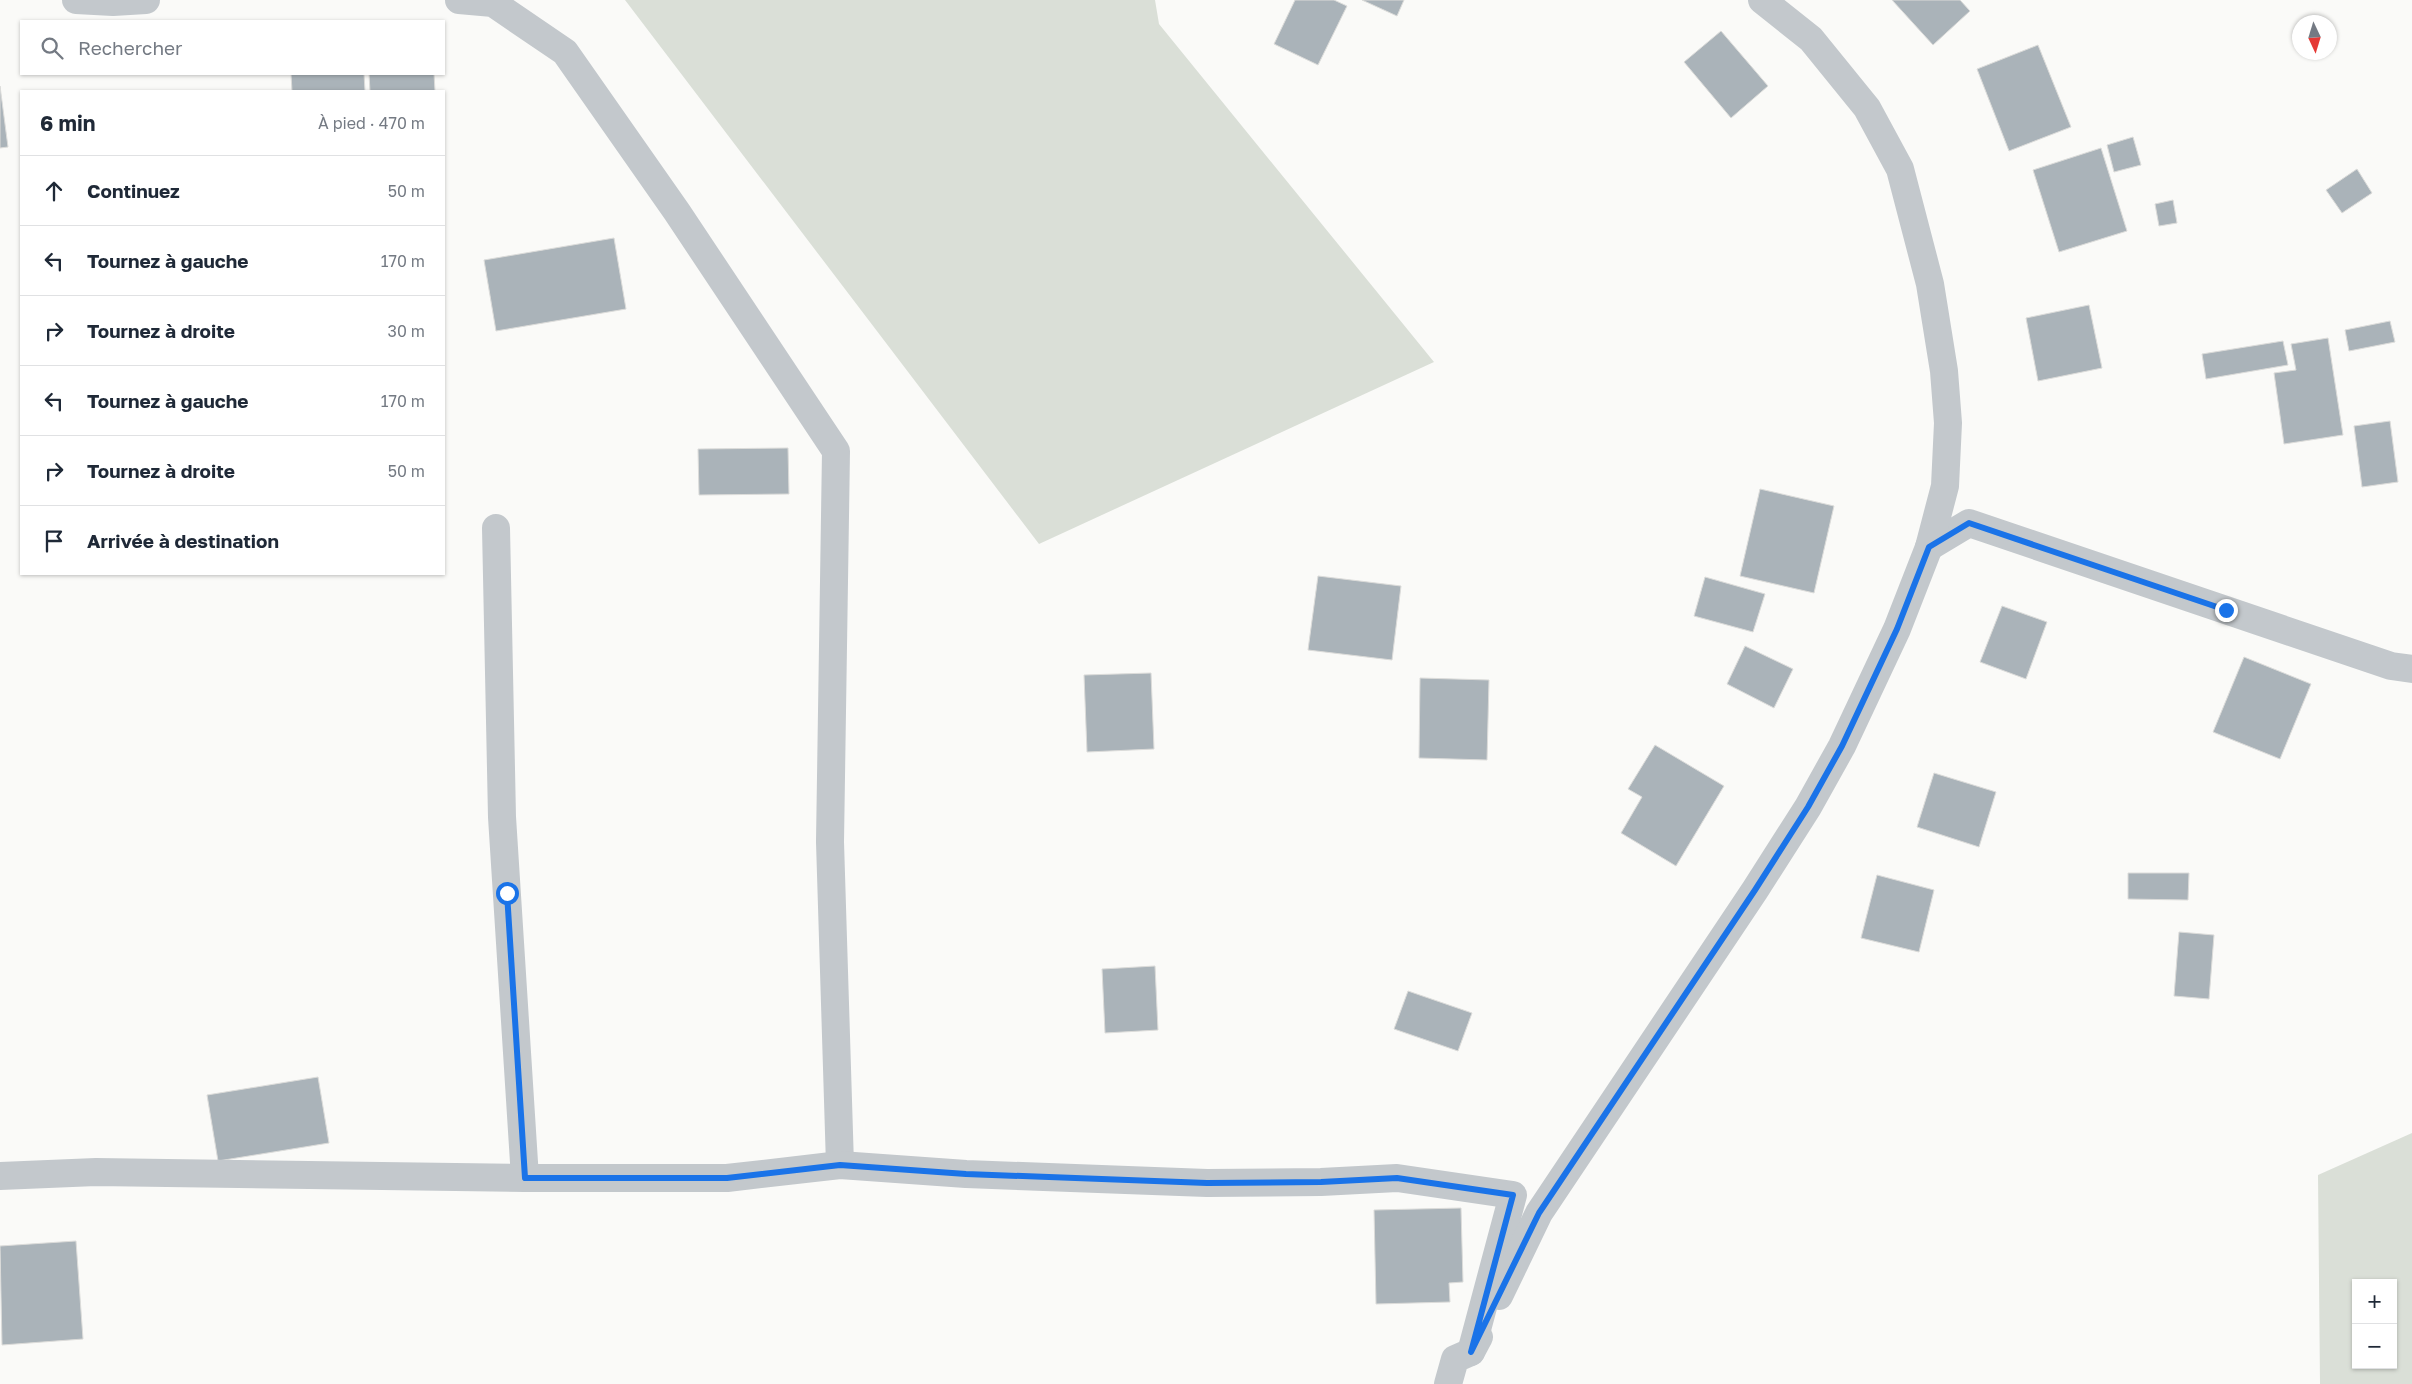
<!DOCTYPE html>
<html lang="fr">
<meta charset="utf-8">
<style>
:root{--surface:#fff;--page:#f2f2f3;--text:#1f2937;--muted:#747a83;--line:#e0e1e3}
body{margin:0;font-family:"Golos Text",sans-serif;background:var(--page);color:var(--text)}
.controls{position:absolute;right:15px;bottom:15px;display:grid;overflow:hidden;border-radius:0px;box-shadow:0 1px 4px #0004}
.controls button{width:45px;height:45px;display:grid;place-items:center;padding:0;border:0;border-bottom:1px solid var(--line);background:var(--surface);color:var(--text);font:25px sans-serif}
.compass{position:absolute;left:2292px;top:15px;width:45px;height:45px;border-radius:50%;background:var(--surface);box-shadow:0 1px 4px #0004;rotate:176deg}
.stop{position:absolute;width:15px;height:15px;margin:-11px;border:4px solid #1a73e8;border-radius:50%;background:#fff}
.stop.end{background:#1a73e8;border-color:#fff;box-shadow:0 1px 5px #0008}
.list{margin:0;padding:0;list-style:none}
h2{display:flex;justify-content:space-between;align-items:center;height:65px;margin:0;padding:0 20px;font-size:21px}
h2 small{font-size:16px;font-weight:400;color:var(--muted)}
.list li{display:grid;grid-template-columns:32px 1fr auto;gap:15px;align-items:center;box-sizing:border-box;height:70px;padding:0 20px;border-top:1px solid var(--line)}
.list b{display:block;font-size:19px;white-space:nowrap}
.list em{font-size:16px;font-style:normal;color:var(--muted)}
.icon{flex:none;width:28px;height:28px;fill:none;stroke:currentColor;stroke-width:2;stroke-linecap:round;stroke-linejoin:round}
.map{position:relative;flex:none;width:2412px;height:1384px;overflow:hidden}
.search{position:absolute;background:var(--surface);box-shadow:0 1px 4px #0004;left:20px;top:20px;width:425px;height:55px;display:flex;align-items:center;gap:12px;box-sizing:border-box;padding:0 18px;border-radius:0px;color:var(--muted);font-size:19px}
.panel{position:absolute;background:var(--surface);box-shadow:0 1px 4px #0004;left:20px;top:90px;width:425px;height:485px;border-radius:0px}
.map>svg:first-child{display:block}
.green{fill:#dadfd7;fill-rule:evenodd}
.building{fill:#aab3b9;stroke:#dcdcda}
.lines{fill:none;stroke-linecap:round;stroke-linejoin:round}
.minor{stroke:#c3c8cc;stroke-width:28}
.route{stroke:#1a73e8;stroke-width:6}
</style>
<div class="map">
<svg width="2412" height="1384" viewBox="0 0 2412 1384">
<rect width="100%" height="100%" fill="#fafaf8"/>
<g class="green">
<path d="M625 0H1155L1159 24 1434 362 1039 544Z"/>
<path d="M2412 1133V1384H2320L2318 1175ZM2356 1283H2393V1365H2356Z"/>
</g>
<g class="building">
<path d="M1295 0H1334L1347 6 1318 65 1274 44Z"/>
<path d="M1362 0H1404L1397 16Z"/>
<path d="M1892 0H1960L1970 11 1933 45Z"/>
<path d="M1721 31 1768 86 1731 118 1684 62Z"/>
<path d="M2038 45 2071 127 2009 151 1977 69Z"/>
<path d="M291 74H364L365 91H292Z"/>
<path d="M369 74H434L435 91H370Z"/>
<path d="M0 86 8 147 0 148Z"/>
<path d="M2133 137 2141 165 2114 172 2107 145Z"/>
<path d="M2101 148 2127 231 2059 252 2033 170Z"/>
<path d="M2357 169 2372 193 2342 213 2326 190Z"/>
<path d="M2173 200 2177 223 2159 226 2155 204Z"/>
<path d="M614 238 626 309 496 331 484 260Z"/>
<path d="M2089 305 2102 368 2038 381 2026 318Z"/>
<path d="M2390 321 2395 342 2349 351 2345 330Z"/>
<path d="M2328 338 2343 435 2284 444 2274 373 2296 370 2291 344Z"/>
<path d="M2283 341 2288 365 2206 379 2202 354Z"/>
<path d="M2390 421 2398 482 2362 487 2354 426Z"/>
<path d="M788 448 789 494 699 495 698 449Z"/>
<path d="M1760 489 1834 506 1814 593 1740 576Z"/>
<path d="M1318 576 1401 586 1392 660 1308 650Z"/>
<path d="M1705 577 1765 594 1753 632 1694 616Z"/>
<path d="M2002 606 2047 622 2026 679 1980 662Z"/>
<path d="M1745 646 1793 669 1774 708 1727 684Z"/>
<path d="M2244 657 2311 684 2280 759 2213 732Z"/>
<path d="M1151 673 1154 749 1087 752 1084 675Z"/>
<path d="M1420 678 1489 680 1487 760 1419 758Z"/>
<path d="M1655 745 1724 786 1676 866 1621 833 1642 797 1628 789Z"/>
<path d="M1934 773 1996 792 1979 847 1917 827Z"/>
<path d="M2128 873H2189L2188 900 2128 899Z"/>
<path d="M1877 875 1934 890 1919 952 1861 938Z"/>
<path d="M2179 932 2214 935 2209 999 2174 996Z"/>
<path d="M1155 966 1158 1030 1105 1033 1102 969Z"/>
<path d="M1408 991 1472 1013 1458 1051 1394 1029Z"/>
<path d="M318 1077 329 1143 218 1161 207 1095Z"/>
<path d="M1461 1208 1463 1282 1449 1283 1450 1302 1376 1304 1374 1210Z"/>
<path d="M76 1241 83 1339 2 1345 0 1246Z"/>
</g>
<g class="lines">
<g class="minor">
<path d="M76 0 113 2 146 0"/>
<path d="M459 0 493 3 565 52 677 212 836 451 830 842 840 1165"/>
<path d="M496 528 502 817 525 1178"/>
<path d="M1929 547 1969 523 2391 666 2412 669"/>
<path d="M0 1176 96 1172 525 1178H727L840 1165 966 1174 1207 1183 1321 1182 1397 1178 1513 1195 1471 1352"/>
<path d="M1499 1296 1539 1213 1755 890 1808 807 1842 746 1897 629 1929 547 1945 486 1948 423 1944 371 1930 284 1900 169 1867 108 1811 39 1762 0"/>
<path d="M1448 1384 1455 1359 1471 1352 1479 1337"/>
</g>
</g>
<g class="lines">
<path class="route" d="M507 893 525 1178H727L840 1165 966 1174 1207 1183 1321 1182 1397 1178 1513 1195 1471 1352 1539 1213 1755 890 1808 807 1842 746 1897 629 1929 547 1969 523 2226 610"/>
</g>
</svg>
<div class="controls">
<button>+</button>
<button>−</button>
</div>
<svg class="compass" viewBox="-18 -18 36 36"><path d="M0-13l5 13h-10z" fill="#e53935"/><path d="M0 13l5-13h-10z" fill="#747a83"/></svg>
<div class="stop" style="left:507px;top:893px"></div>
<div class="stop end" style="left:2226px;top:610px"></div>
<div class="search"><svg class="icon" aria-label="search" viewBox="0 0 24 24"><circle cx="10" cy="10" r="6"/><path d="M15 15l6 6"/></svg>Rechercher</div>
<section class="panel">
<h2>6 min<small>À pied · 470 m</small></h2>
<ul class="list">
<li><svg class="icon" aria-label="ahead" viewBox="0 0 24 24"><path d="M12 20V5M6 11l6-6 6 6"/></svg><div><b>Continuez</b></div><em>50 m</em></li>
<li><svg class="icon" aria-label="left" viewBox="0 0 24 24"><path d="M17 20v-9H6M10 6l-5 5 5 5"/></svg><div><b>Tournez à gauche</b></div><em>170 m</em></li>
<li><svg class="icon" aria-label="right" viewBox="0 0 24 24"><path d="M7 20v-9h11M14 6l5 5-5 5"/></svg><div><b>Tournez à droite</b></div><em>30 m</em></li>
<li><svg class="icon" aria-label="left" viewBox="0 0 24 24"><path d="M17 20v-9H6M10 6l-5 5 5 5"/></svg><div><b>Tournez à gauche</b></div><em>170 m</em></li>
<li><svg class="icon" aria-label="right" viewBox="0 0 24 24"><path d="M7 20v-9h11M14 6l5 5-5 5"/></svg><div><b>Tournez à droite</b></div><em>50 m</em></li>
<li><svg class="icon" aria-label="arrive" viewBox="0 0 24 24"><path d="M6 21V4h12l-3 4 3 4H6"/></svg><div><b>Arrivée à destination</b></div></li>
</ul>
</section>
</div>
